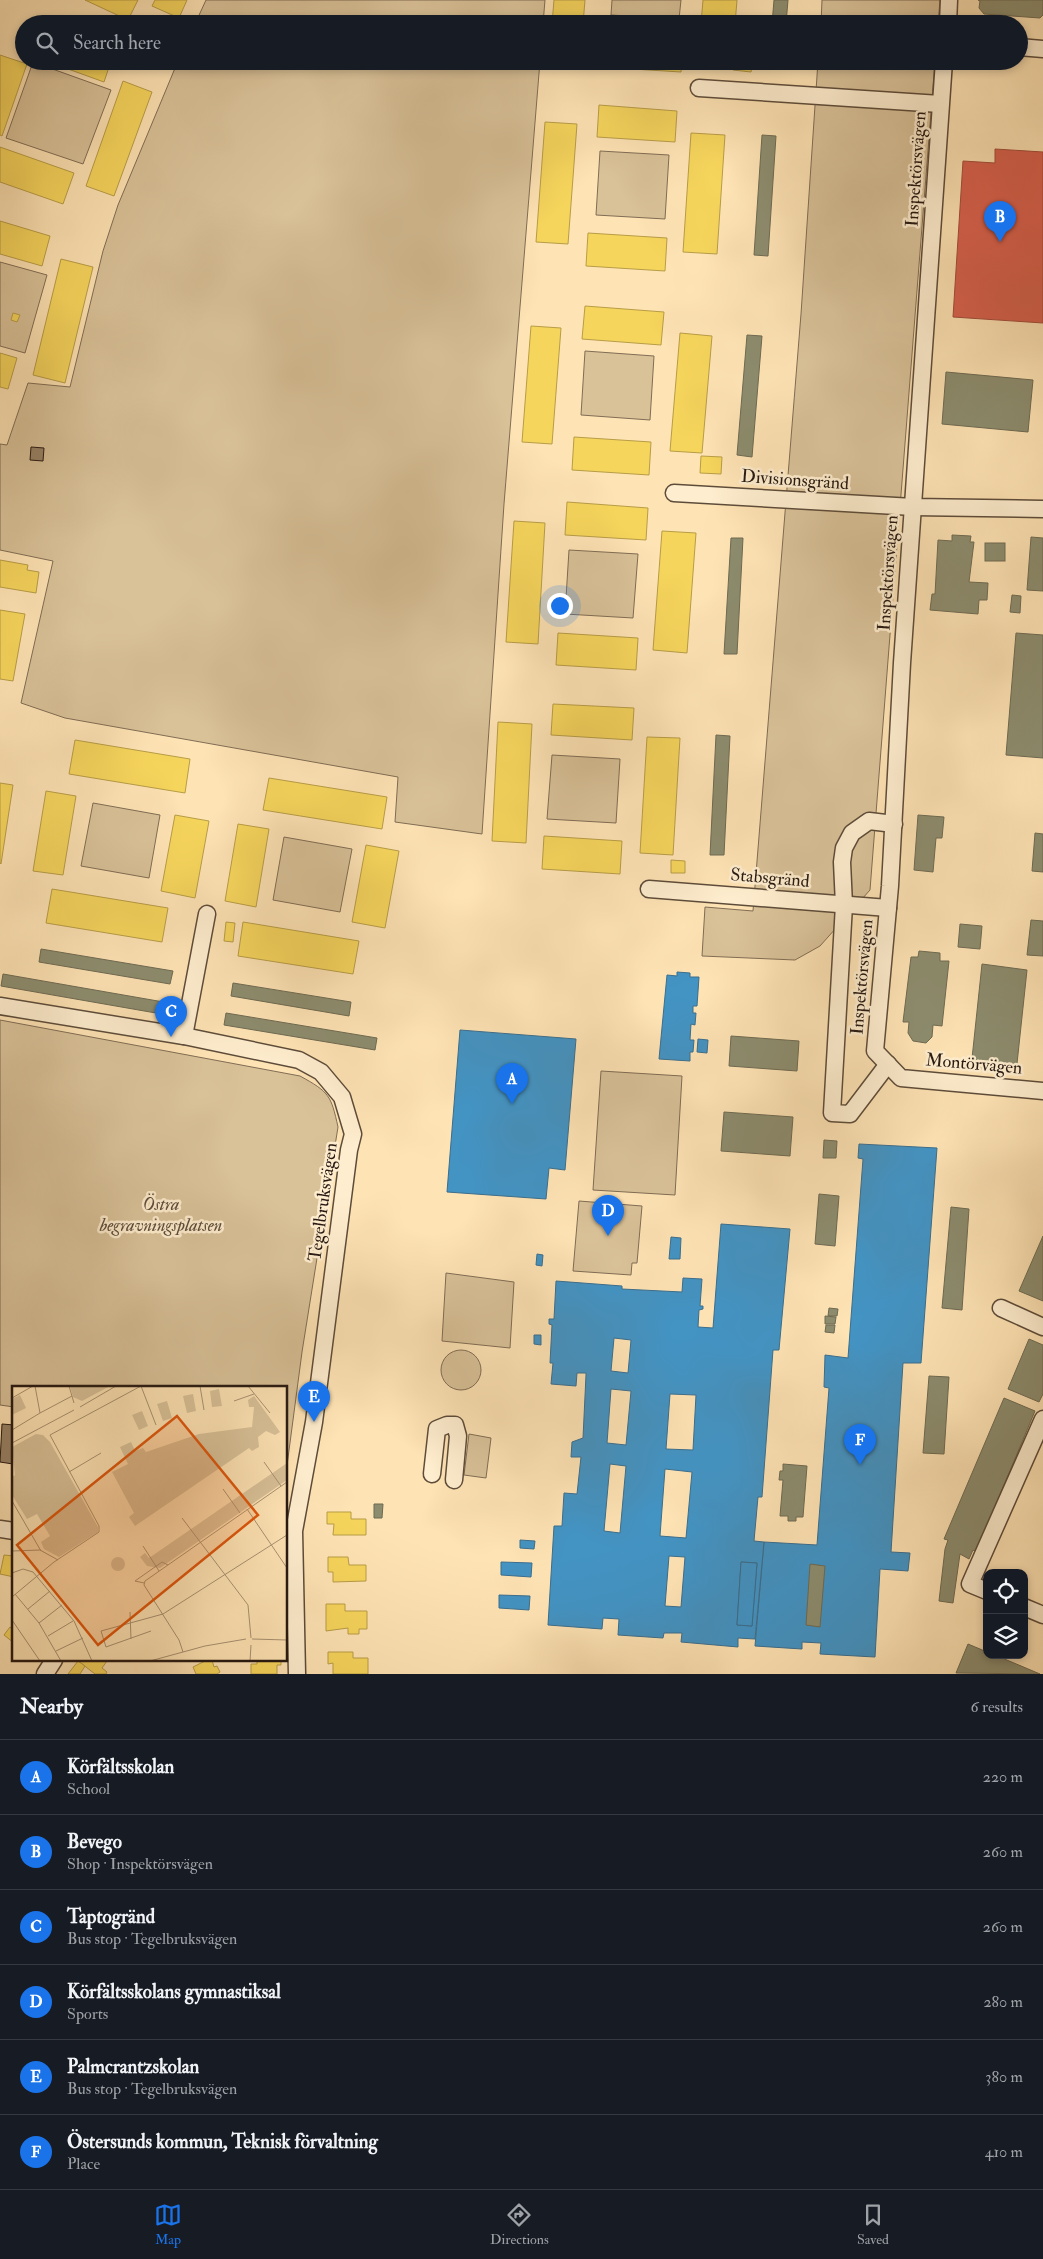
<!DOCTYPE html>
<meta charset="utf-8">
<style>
:root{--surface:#171b24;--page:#242831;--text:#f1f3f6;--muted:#9ea1a6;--line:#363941;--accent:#1a73e8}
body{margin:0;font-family:"IM FELL Double Pica",serif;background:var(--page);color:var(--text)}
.controls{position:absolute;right:15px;bottom:15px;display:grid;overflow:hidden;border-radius:10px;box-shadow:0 2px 8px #0003}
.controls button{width:45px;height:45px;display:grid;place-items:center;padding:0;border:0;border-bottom:1px solid var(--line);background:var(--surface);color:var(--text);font:25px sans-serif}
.you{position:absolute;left:559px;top:605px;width:18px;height:18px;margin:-12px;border:4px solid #fff;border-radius:50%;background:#1a73e8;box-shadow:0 0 0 8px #1a73e833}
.badge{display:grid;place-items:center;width:32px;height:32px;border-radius:50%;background:var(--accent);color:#fff;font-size:16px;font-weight:700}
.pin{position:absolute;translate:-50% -41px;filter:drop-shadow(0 1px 2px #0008)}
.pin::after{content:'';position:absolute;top:26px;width:18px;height:15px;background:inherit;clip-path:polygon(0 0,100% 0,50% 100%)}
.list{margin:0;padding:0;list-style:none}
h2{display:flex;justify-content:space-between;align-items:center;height:65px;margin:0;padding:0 20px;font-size:21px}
h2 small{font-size:16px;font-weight:400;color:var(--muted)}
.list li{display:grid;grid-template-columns:32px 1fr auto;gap:15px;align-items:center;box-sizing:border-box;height:75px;padding:0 20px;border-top:1px solid var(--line)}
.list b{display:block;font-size:19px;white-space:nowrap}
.list p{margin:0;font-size:16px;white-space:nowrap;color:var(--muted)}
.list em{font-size:16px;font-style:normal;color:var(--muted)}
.icon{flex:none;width:28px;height:28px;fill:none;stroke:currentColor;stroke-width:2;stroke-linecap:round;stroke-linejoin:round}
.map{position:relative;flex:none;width:1043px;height:1674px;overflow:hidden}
.search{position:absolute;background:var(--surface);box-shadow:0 2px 8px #0003;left:15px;right:15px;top:15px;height:55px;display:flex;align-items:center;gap:12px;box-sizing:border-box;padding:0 18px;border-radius:28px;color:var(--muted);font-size:19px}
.sheet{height:515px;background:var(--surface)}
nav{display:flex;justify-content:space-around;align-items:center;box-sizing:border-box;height:70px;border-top:1px solid var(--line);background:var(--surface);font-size:14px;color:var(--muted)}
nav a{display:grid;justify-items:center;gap:2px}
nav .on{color:var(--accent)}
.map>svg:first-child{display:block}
.green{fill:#d9c198;stroke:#806d55}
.homes{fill:#f6d55c;stroke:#b89d46}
.shops{fill:#d6604d;stroke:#a24b3b}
.schools{fill:#4393c3;stroke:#3b6e8e;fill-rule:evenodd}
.industry{fill:#8c8c6e;stroke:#6e6a52}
.building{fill:#978266;stroke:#271912}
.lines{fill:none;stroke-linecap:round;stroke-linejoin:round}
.street-casing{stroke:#5d4c3a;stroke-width:19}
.street{stroke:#feedce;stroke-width:16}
.labels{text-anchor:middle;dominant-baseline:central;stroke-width:5;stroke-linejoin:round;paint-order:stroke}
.street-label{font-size:18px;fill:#271912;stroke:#feedce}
.park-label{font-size:18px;font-style:italic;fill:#5c4b3a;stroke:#feedce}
.inset-road{fill:none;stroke:#a89273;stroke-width:1}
.view{fill:#de560c;fill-opacity:0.15;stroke:#de560c;stroke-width:2.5}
.inset-edge{fill:none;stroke:#271912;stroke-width:2.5}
</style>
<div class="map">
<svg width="1043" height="1674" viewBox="0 0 1043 1674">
<rect width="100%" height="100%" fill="#fee3b4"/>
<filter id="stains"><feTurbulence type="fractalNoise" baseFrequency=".004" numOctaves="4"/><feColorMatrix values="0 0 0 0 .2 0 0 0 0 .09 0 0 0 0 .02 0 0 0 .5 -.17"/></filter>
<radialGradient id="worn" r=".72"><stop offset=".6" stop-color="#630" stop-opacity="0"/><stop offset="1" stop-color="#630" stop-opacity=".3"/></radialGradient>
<g class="green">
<path d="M206 0H545L543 24H195Z"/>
<path d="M612 0H681L679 19 611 15Z"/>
<path d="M822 0H940L938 24H821Z"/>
<path d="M178 61H540L504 504 482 834 395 822 398 777 65 718 21 703 53 561 0 550V444L7 445 28 383 70 387 103 251 118 205Z"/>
<path d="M818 61H935L870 890 820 946 795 960 702 956 705 907 753 911 801 314Z"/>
<path d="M33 62 111 90 83 164 6 138Z"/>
<path d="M600 151 669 155 665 219 596 215Z"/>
<path d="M0 262 47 275 25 353 0 346Z"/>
<path d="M585 351 654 356 650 420 581 415Z"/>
<path d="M569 550 638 554 633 618 565 614Z"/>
<path d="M552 755 620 759 616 823 547 819Z"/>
<path d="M93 803 160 815 149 878 81 866Z"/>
<path d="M284 837 352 849 340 912 273 900Z"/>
<path d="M0 1020 300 1076C329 1092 331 1095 338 1127L302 1352 286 1473V1388H14V1407L0 1405Z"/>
<path d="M601 1071 682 1076 675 1195 593 1190Z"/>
<path d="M579 1201 642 1206 637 1263H632L631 1275 573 1271Z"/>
<path d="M446 1273 514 1282 510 1348 442 1341Z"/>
<circle cx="461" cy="1370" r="20"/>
<path d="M469 1434 491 1438 486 1478 464 1475Z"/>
</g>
<g class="homes">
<path d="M85 0H138L128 20Z"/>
<path d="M155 0H187L179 18 152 6Z"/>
<path d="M554 0H585L583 24H552Z"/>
<path d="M703 0H737L735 24H701Z"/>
<path d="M0 55 27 64 2 136 0 135Z"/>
<path d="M46 61H111L104 82Z"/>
<path d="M601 61H682L681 72 601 67Z"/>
<path d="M734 61H753L751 72 733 70Z"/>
<path d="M123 81 152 92 114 196 86 186Z"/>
<path d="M599 105 677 111 675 142 597 137Z"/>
<path d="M545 122 577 124 568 244 536 242Z"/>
<path d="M691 133 725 135 717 254 683 252Z"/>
<path d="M0 147 74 173 63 204 0 182Z"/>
<path d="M0 221 50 236 42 266 0 254Z"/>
<path d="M588 233 667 238 665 271 586 266Z"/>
<path d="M61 259 93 267 65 383 33 375Z"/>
<path d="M585 306 664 312 661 345 582 339Z"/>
<path d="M13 313 20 315 17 322 11 320Z"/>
<path d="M531 326 561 328 552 444 522 442Z"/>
<path d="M680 333 712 336 702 453 670 451Z"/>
<path d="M0 353 17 358 8 389 0 387Z"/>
<path d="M574 437 651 442 649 475 572 470Z"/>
<path d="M701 456 722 457 721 474 700 473Z"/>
<path d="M567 502 648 508 646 540 565 535Z"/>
<path d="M514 521 545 523 538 644 506 642Z"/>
<path d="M662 531 696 533 687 653 653 650Z"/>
<path d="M0 560 28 565 27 570 39 572 36 593 0 587Z"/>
<path d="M0 610 25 614 13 681 0 679Z"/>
<path d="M558 633 638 638 636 670 556 665Z"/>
<path d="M553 704 634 708 632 740 551 735Z"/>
<path d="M498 722 532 724 526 843 492 841Z"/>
<path d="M647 737 680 738 673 855 640 853Z"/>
<path d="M75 740 190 759 185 793 69 774Z"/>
<path d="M269 778 387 797 382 829 263 810Z"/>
<path d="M0 783 13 785 1 864 0 863Z"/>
<path d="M46 791 76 796 63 875 33 871Z"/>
<path d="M175 815 209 821 195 898 161 891Z"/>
<path d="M238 824 269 829 256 907 225 901Z"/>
<path d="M544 836 622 841 620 874 542 869Z"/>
<path d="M366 845 399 851 385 928 352 922Z"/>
<path d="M671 860 685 861V873H671Z"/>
<path d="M52 889 168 908 162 942 46 923Z"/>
<path d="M226 922 235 923 233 942 224 941Z"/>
<path d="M243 922 359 941 353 974 238 956Z"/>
<path d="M327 1512H351V1519H366V1535H333L334 1524H327Z"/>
<path d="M4 1555 14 1556V1577L0 1574Z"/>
<path d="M328 1557H348L349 1565H366V1581L333 1582V1572H328Z"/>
<path d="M326 1604H345V1611H367V1629H359V1634H348V1628L326 1631Z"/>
<path d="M10 1627 14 1630V1643L4 1635Z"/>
<path d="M328 1652H353V1658H368V1674H333V1663L328 1664Z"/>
<path d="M77 1660H105L107 1661 102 1668 107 1672 106 1674H95Z"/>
<path d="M207 1660H212L214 1667 217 1666 220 1672 217 1674H196L193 1667Z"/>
<path d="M257 1660H281V1665H277V1674H251V1664H257Z"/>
<path d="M78 1661 85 1666 80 1674H68Z"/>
</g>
<path class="shops" d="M995 149 1043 152V323L953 317 963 161 995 163Z"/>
<g class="schools">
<path d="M677 972 690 973V977H699L697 1006H693V1013H696L695 1025 691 1024 690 1040H694L693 1052H690V1061L659 1059 667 975 677 976Z"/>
<path d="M460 1030 576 1039 565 1170 549 1168 546 1199 447 1192Z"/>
<path d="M698 1039 708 1040 707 1053 697 1052Z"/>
<path d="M859 1144 937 1148 921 1363H903L891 1552 910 1553 908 1571 880 1569 875 1657 820 1654 821 1643 802 1642V1649L755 1646 764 1542 817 1545 829 1388 824 1387 825 1355 848 1358 863 1159 858 1158Z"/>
<path d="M721 1224 790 1229 779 1350H773L762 1497H758L754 1541 764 1542 755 1639 738 1638V1647L681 1642 682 1633H664L663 1638 618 1635 619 1619 603 1618 602 1629 548 1625 554 1526H562L564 1493 577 1494 581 1457H571L572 1442 583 1438 586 1375V1373H577L576 1386 551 1384 553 1363H550L552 1325 549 1324V1319H554L556 1281 622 1286V1289L682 1292 683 1278 702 1279 700 1306H703V1309L699 1310 698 1327 713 1328ZM614 1338 631 1340 628 1373 611 1371ZM611 1389 631 1391 626 1445 607 1443ZM670 1394 696 1395 693 1450 666 1449ZM610 1464 626 1466 620 1533 604 1531ZM665 1469 692 1472 686 1538 660 1536ZM669 1556 685 1557 681 1607 665 1606ZM741 1562 757 1563 752 1626 737 1625Z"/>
<path d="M671 1237 681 1238 680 1259H669Z"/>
<path d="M537 1254 543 1255 542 1266 536 1265Z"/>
<path d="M534 1335H541V1345L534 1344Z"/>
<path d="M520 1540 535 1541 534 1549 520 1548Z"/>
<path d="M501 1562 532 1563 531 1577 501 1575Z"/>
<path d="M741 1562 757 1563 752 1626 737 1625Z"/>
<path d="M499 1595 530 1596 529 1610 499 1608Z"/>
</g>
<g class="industry">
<path d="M774 0H788L786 24H772Z"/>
<path d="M978 0H1043V15L1040 18 984 14 979 8 980 1Z"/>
<path d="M762 135 776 136 768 256 754 255Z"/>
<path d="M747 335 762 336 752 457 737 455Z"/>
<path d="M946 372 1033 380 1028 432 942 424Z"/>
<path d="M952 535 971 536 970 542H974L969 582 988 583 987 600H979L978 614 930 610 932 594H935L938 540 952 541Z"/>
<path d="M1031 537 1043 538V591L1027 590Z"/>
<path d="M731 538H743L737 654H724Z"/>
<rect x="985" y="543" width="20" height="18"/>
<path d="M1012 595 1021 596 1020 613 1010 612Z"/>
<path d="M1016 633 1043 635V758L1006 755Z"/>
<path d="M716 735 730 736 724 855H710Z"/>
<path d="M918 815 944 817 942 838H936L933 872 914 870Z"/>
<path d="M1035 833 1043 834V872L1032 871Z"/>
<path d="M1031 920 1043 921V956L1027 955Z"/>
<path d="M960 924 982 926 980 949 958 947Z"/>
<path d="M41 949 173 971 170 984 39 962Z"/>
<path d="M919 951 940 953V961H949L942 1026 933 1025 932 1037 926 1043 913 1041 908 1033 909 1022H903L911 957H918Z"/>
<path d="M982 964 1027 970 1016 1073 971 1068Z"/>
<path d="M3 974 175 1004 173 1016 1 986Z"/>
<path d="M233 983 351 1002 349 1016 231 996Z"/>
<path d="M226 1013 377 1038 375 1050 224 1025Z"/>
<path d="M731 1036 799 1041 797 1071 729 1066Z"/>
<path d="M724 1112 793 1117 790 1156 721 1151Z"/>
<path d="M824 1140 837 1141 836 1158H823Z"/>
<path d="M819 1194 839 1196 835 1246 815 1244Z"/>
<path d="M951 1207 969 1209 962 1310 942 1308Z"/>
<path d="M1043 1236V1301L1019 1291Z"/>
<path d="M829 1308 838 1309 837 1316H828Z"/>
<path d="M825 1316 836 1317 835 1324H825Z"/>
<path d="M826 1325H835L834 1333 825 1332Z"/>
<path d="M1029 1339 1043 1345V1394L1039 1402 1008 1389Z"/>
<path d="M929 1376 949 1377 944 1454 923 1453Z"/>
<path d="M1004 1398 1035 1411 976 1552 973 1550 969 1559 960 1554 953 1603 939 1601 945 1549 948 1540 944 1539Z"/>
<path d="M783 1464 807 1466 803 1517H796V1521H788V1516H780L783 1480H779L780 1471H783Z"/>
<path d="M374 1504H383L382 1518H374Z"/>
<path d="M810 1564 825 1566 820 1627 806 1625Z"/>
<path d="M968 1644 987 1652V1655H995L1040 1674 956 1673Z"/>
</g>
<g class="building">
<path d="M31 447 44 448 43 461 30 460Z"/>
<path d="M2 1424 14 1425V1469L13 1464 0 1462Z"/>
</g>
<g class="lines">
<g class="street-casing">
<g id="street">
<path d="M948 24 949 0"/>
<path d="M1019 47 1043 49"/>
<path d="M944 61 902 663 890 886 875 1051 901 1078 1043 1091"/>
<path d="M699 88 940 104"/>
<path d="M674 493 913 507 1043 509"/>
<path d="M649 889 888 908"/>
<path d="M0 1006 184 1036 299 1060 321 1072 342 1097 353 1134 349 1150 314 1422 294 1531 297 1674"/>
<path d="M184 1036 207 914"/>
<path d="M888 1064 850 1114 832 1113 844 905 842 862 844 848 852 833 869 821 894 824"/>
<path d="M1001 1308 1043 1327"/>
<path d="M432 1474 437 1429 447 1425H455L458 1436 454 1480"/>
<path d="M0 1529 14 1531"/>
<path d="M987 1591 970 1584 1043 1419"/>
<path d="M1024 1607 1043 1615"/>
<path d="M45 1674 54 1660"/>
</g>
</g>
<use href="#street" class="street"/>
</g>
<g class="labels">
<g class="street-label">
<text transform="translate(916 169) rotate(-86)">Inspektörsvägen</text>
<text transform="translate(795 480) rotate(4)">Divisionsgränd</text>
<text transform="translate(888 573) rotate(-86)">Inspektörsvägen</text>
<text transform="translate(770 878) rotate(5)">Stabsgränd</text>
<text transform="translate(862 977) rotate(-85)">Inspektörsvägen</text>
<text transform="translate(974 1064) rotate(5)">Montörvägen</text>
<text transform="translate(323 1202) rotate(-82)">Tegelbruksvägen</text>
</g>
<g class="park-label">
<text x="161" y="1204">Östra<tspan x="161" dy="21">begravningsplatsen</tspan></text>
</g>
</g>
<g transform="translate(12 1386)">
<rect width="275" height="275" fill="#fee3b4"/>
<path d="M58 0H98L70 15 61 11ZM207 3 210 20 200 21 198 5ZM181 8 184 25 175 27 171 10ZM8 9 14 22 0 29V13ZM242 10 268 46 263 49 254 45 246 51 247 61 240 65 237 62 123 140 117 131 122 127 100 86 116 78 108 61 119 56 123 65 131 62 134 66 187 48 240 41 242 21H237L236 14ZM155 15 160 32 151 35 145 18ZM130 25 136 40 127 44 120 29ZM24 48 31 49 38 56 86 141V146L47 171 32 163 29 156 38 150 25 128 15 133 0 109V91L3 89 0 61ZM275 77V94L148 182 135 180 128 171 133 167 137 172ZM99 178a7 7 0 1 1 14 0a7 7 0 1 1-14 0Z" fill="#d9c198"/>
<path class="inset-road" d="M57 0 62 17M129 0 144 39M188 0 192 24M236 0 258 27M0 12 21 0M222 15 242 8M68 21 104 0M28 27 60 10M0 44 28 27 23 0M0 57 62 24M252 76 269 100M57 86 89 67M211 103 228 127M0 115 29 165M235 123 275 182M170 132 236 219 239 252M131 160 147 185M0 165 28 164 46 174M0 187 11 183 21 186 62 235 80 275M132 197 123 195 150 176 156 179M3 208 27 237 49 275M0 211 42 176 87 146V140L38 49 129 0M16 223 38 205M118 226 119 253M0 234 28 275M27 237 50 219M139 245 94 261 89 245 151 228 275 149M36 250 61 235M240 253 275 254M44 265 71 252M171 266 167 254 132 199 133 195 275 96M138 275 193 260 234 253M238 275 239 259"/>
<path class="view" d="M165 30 246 129 86 259 5 159Z"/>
<rect width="275" height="275" class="inset-edge"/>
</g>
<rect width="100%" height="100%" filter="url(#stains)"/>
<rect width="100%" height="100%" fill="url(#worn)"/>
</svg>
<div class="controls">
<button><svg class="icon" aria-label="locate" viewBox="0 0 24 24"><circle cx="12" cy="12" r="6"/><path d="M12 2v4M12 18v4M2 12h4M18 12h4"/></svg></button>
<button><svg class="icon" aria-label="layers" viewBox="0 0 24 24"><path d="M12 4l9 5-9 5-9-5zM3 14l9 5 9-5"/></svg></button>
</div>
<div class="you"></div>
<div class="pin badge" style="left:512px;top:1104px">A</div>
<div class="pin badge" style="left:1000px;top:242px">B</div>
<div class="pin badge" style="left:171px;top:1037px">C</div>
<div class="pin badge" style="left:608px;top:1236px">D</div>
<div class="pin badge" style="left:314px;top:1422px">E</div>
<div class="pin badge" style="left:860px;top:1465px">F</div>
<div class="search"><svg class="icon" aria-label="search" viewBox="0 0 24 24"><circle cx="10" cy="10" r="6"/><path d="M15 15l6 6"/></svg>Search here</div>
</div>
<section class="sheet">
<h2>Nearby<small>6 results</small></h2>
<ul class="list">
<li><span class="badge">A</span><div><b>Körfältsskolan</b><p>School</p></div><em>220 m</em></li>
<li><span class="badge">B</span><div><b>Bevego</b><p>Shop · Inspektörsvägen</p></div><em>260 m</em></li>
<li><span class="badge">C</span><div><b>Taptogränd</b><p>Bus stop · Tegelbruksvägen</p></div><em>260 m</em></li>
<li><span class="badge">D</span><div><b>Körfältsskolans gymnastiksal</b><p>Sports</p></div><em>280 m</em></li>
<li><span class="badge">E</span><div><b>Palmcrantzskolan</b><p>Bus stop · Tegelbruksvägen</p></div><em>380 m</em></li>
<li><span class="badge">F</span><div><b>Östersunds kommun, Teknisk förvaltning</b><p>Place</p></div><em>410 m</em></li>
</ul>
</section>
<nav>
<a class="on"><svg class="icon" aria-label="map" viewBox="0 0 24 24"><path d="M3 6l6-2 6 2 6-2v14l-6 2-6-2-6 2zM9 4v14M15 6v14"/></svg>Map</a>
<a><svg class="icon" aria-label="directions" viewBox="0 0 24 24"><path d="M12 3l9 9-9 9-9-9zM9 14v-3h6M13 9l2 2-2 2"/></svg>Directions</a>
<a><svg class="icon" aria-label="saved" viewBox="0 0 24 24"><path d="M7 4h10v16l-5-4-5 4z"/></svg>Saved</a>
</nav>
